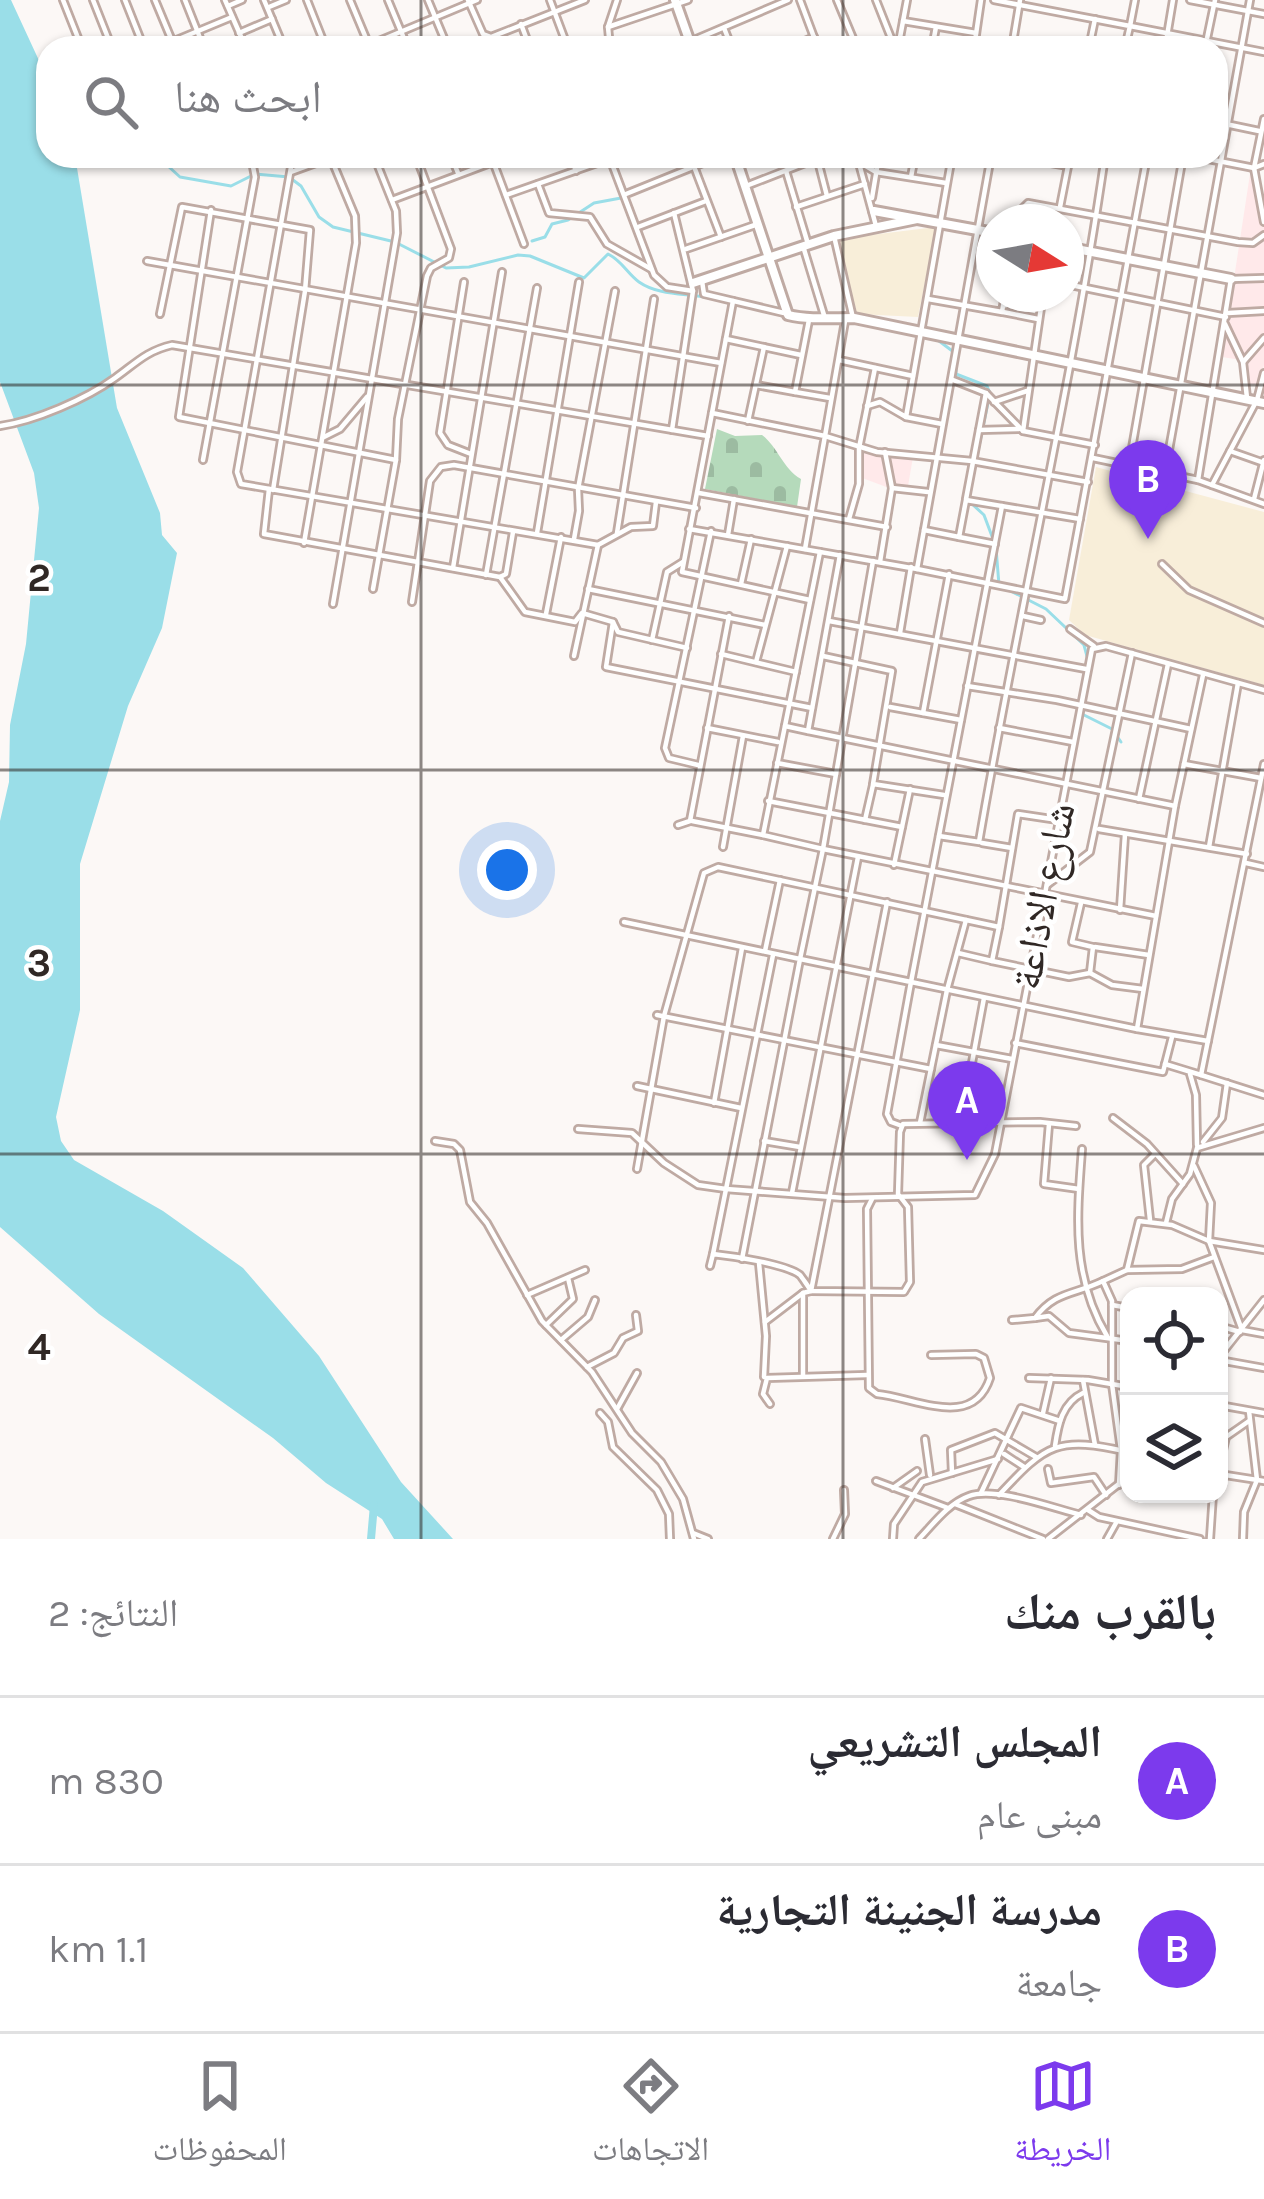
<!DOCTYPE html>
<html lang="ar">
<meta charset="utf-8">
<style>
:root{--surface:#fff;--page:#f2f2f3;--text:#2b2b33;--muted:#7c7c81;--line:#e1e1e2;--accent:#7c3aed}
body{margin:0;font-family:Karla,"Noto Naskh Arabic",sans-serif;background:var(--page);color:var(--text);direction:rtl}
.controls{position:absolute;right:36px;bottom:36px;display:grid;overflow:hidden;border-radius:24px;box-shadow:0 3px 9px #0004}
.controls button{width:108px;height:108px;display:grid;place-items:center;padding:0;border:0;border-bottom:3px solid var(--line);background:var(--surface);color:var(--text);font:60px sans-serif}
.compass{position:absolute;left:976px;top:204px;width:108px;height:108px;border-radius:50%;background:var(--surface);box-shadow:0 3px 9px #0004;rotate:101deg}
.you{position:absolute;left:507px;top:870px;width:42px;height:42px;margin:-30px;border:9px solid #fff;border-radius:50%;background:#1a73e8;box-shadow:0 0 0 18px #1a73e833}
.badge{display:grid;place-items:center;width:78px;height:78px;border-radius:50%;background:var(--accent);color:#fff;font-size:39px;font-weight:700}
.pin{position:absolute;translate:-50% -99px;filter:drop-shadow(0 3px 6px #0008)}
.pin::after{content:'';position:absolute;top:63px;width:42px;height:36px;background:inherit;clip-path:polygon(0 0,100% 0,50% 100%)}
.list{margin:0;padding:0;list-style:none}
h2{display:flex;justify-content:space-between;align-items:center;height:156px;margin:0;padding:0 48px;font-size:51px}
h2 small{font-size:39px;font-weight:400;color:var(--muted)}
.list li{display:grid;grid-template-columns:78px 1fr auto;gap:36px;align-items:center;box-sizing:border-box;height:168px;padding:0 48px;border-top:3px solid var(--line)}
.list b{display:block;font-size:45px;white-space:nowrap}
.list p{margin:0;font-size:39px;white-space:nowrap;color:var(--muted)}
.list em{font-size:39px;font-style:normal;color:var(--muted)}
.icon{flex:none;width:66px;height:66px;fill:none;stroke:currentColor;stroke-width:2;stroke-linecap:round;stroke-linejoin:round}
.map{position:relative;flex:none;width:1264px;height:1539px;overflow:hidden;direction:ltr}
.search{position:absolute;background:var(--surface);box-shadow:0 3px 9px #0004;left:36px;right:36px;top:36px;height:132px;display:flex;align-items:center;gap:30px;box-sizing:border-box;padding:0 42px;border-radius:36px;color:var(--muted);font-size:45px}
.sheet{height:492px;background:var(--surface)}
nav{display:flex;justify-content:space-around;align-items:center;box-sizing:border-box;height:168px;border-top:3px solid var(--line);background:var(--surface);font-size:33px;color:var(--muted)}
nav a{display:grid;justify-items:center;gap:6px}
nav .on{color:var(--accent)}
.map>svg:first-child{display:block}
.commercial{fill:#ffe9ea}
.education{fill:#f8eed9}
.cemetery{fill:url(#cemetery-stones)}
.water{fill:#9adee8}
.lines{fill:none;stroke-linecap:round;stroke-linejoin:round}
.stream{stroke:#9adee8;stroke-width:3}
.river{stroke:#9adee8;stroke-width:8}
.street-casing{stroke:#bfaaa3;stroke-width:10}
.secondary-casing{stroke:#bfaaa3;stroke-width:14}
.street{stroke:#fff;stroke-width:4.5}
.secondary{stroke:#fff;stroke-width:8}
.grid{fill:none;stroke:#302825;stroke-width:3;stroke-opacity:0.55}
.labels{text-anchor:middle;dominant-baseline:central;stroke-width:9;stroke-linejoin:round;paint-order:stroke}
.street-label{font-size:42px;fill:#302825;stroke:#fff}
.grid-label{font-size:39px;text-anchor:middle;font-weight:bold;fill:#302825;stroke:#fff;stroke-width:9;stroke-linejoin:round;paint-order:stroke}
</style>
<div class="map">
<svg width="1264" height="1539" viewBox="0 0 1264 1539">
<defs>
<pattern id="cemetery-stones" width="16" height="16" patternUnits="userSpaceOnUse" patternTransform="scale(3)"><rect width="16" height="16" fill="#b5dabb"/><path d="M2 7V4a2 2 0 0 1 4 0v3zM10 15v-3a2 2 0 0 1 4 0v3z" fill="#9cbba1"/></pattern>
</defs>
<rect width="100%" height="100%" fill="#fcf8f6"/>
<g class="commercial">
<path d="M1250 174 1264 217V365L1259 385 1243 383 1241 360 1222 357Z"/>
<path d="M863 445 913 457 908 486 889 488 857 476Z"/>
</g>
<g class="education">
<path d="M936 227 918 317 857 314 838 239Z"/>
<path d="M1096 467 1264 512V685L1085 635 1069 620Z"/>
</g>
<path class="cemetery" d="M717 429 735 436 762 435C778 447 783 469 801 479L797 507 705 489Z"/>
<path class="water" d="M0 0H11L48 80V156H75L117 408 160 513 162 535 177 553 162 628 128 706 80 864V1010L56 1117 61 1141 74 1160 163 1211 243 1268 319 1356 401 1482 453 1539H394L382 1519 326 1483 273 1438 99 1314 0 1227V821L9 782 10 725 26 644 39 508 34 473 0 382Z"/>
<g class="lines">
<g class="stream">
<path d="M157 156 180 177 231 186 255 174 289 177 301 186 319 217 333 227 395 242 446 268 469 267 518 255 530 256 584 278 608 254C622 261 627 273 639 282 659 296 687 293 709 298"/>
<path d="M628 191 685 168"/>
<path d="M532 241 545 237 552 224 568 220 594 203 621 198"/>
<path d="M737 300 786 310"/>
<path d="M807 314H845"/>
<path d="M935 338 955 353"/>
<path d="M956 363V374L987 386 990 393 976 461"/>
<path d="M971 503 984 515 993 539"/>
<path d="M996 548 999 585 1046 609 1084 645 1088 660"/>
<path d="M1083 705 1082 714 1112 729 1121 742"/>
</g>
<path class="river" d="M371 1539 374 1505"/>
<g class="street-casing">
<g id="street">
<path d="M63 0 82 48"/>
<path d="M93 0 112 48"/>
<path d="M125 0 144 48"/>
<path d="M155 0 175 48"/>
<path d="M185 0 204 48"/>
<path d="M225 0 246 48"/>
<path d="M264 0 284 48"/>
<path d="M307 0 326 48"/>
<path d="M350 0 368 43"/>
<path d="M388 0 408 48"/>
<path d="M428 0 448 48"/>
<path d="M468 0 483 34 491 37 585 0"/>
<path d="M550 0 568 48"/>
<path d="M800 0 818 48"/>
<path d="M837 0 857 48"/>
<path d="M876 0 895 48"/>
<path d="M994 0 1130 26 1125 48"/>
<path d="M1135 0 1130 26 1264 52"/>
<path d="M1190 0 1264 14"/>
<path d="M228 6 242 0"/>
<path d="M269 7 286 0"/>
<path d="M903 21 976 33"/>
<path d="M521 24 530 48"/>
<path d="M608 27 688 0"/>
<path d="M724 28 732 48"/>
<path d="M239 33 272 19"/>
<path d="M1014 41 1050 48"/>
<path d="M157 48 232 17"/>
<path d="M362 48 477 0"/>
<path d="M610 48 608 27 617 0"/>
<path d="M675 48 788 0"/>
<path d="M788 48 814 37"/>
<path d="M898 48 907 0"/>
<path d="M932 48 936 27"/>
<path d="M974 48 981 0"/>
<path d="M1012 48 1020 0"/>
<path d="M1089 48 1095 19"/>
<path d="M1165 48 1173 0"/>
<path d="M1205 48 1215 0"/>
<path d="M1264 119 1254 168 1264 222"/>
<path d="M1216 122 1259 131"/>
<path d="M221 156 222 158"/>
<path d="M293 156 237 472 241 484 598 545 631 527 653 526 656 502"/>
<path d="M451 156 458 173"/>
<path d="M491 156 524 244"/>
<path d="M570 156 576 171"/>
<path d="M609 156 654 275 667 287 693 291"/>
<path d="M690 156 721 237"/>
<path d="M857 156 876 226"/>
<path d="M991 156 917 569 1065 599 1147 156"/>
<path d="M1011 156 1068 166"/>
<path d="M1193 156 1254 168 1264 164"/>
<path d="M818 161 827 196"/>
<path d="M859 162 876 172 946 183"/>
<path d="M786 171 808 244"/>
<path d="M291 172 335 156"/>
<path d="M911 177 915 156"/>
<path d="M538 184 549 213 590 217 607 244 651 269"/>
<path d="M746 186 823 156"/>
<path d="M626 194 720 156"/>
<path d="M506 195 617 156"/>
<path d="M872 198 879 156"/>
<path d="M392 200 509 156"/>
<path d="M796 207 865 184"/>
<path d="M1060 207 1070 156"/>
<path d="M211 210 179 417 396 460"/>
<path d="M1020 222 1022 209 1028 203 1238 242 1253 243 1264 235"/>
<path d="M638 227 706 201"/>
<path d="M834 236 853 318"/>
<path d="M803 246 824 315"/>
<path d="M686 249 755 225"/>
<path d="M147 261 721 363"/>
<path d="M702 281 704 294 784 313"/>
<path d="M464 282 440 433 448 445 471 454"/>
<path d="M1066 284 1226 317"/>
<path d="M928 299 1002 312 1005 294"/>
<path d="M733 301 712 413 825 436 805 549"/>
<path d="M1006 305 1020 294"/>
<path d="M1003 312 1038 319"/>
<path d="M1228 313 1264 311"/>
<path d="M160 314 182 207 310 230 305 291 273 490"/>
<path d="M809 320 795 392 830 398"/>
<path d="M845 321 825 436 877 452 972 461 1088 482"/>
<path d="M1225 324 1243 362 1247 398"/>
<path d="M726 339 801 355"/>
<path d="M839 360 913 376"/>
<path d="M1244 361 1264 338"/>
<path d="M953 380 986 393 1023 431 1095 445"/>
<path d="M756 385 795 392"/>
<path d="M994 402 1027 391"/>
<path d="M867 406 880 402 906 417 952 156"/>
<path d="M712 413 682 572 810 600"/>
<path d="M906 417 942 424"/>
<path d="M748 421 764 347"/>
<path d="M0 426C35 421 86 399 115 378 135 364 146 351 172 345L708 436"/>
<path d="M672 430 693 291 674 213"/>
<path d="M979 430 1019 429"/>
<path d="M1023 431 1043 294"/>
<path d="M324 437 340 429 367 397"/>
<path d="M1230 451 1264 463"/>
<path d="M1093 458 1198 480 1264 504"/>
<path d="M203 460 255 177 251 156"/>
<path d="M1129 465 1183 156"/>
<path d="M1165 472 1250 0"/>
<path d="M1198 480 1231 279 1264 278"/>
<path d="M1212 485 1257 400 1264 373"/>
<path d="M892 488 928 492"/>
<path d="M269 489 264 534 500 577 506 574 513 532"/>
<path d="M699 493 887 527"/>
<path d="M966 499 986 393"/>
<path d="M1254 499 1264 460"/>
<path d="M1002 506 911 982 1137 1029"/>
<path d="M849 519 859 484V448L875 368"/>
<path d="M689 529 917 569"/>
<path d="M924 530 959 537 966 500 1080 519"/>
<path d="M537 533 579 282"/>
<path d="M617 533 654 299"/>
<path d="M728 535 734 499"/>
<path d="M959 537 995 544"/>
<path d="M574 539 579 511 578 489 615 291"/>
<path d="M304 543 356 243 355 216 330 156"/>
<path d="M820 552 763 835 823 849 800 959 911 982 887 1114 891 1122 902 1126"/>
<path d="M840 555 808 731 1175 806"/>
<path d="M873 561 823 849 1156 916"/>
<path d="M880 562 892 488 885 452"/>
<path d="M1162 564 1189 590 1264 623"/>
<path d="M453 568 502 272"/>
<path d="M486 575 537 288"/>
<path d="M500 577 525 612 575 622 582 613 613 622 618 632 687 648"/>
<path d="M741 584 751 539"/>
<path d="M373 589 396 460 398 419 427 276 431 268 449 258 451 249 416 156"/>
<path d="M588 589 765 625"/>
<path d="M412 602 430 481 441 467 454 465 696 508"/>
<path d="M333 604 397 233 396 211 374 156"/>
<path d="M546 614 561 537"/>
<path d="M1023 616 1041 620"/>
<path d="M829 621 1086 669"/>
<path d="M613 622 606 667 812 708"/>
<path d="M1070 629 1094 646"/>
<path d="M900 633 911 567"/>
<path d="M652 640 667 572 683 562"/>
<path d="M721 654 796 672"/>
<path d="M574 656 598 545"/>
<path d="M823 656 892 671 873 784 944 795"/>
<path d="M756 662 787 546"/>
<path d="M1203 675 1175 806 1137 1029 1208 1041"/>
<path d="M967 686 1057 700 1191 729"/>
<path d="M890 707 961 720"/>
<path d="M923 713 949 574"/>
<path d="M785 726 808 731"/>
<path d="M707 728 778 742"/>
<path d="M999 728 1073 742"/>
<path d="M777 763 836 774"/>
<path d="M1184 764 1261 778"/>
<path d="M698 765 669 758 665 748 711 531"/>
<path d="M1139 799 1168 664"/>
<path d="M768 801 902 827"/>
<path d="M865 820 873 785"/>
<path d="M692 821 763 835"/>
<path d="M678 825 690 821 729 616"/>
<path d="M1099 829 1247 854"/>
<path d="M939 836 979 842C1018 613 1072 386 1105 156"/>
<path d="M982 843 1012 848"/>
<path d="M723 847 743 736"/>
<path d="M1209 847 1238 683"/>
<path d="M1246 863 1264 867"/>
<path d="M894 865 910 789"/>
<path d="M1047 885 1090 852 1132 653"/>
<path d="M1081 903 1072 942 1093 947 1090 973"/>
<path d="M1120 910 1125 834"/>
<path d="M624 922 800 959 742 1259"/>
<path d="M999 927 992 961 1069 977 1090 973 1112 985 1143 989"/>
<path d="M1095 947 1149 955"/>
<path d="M765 951 780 880"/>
<path d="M958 953 992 961"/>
<path d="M657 1015 931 1069"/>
<path d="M1015 1043 1163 1072 1172 1037"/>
<path d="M936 1045 1012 1059"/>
<path d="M1165 1064 1201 1075 1264 764"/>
<path d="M1190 1074 1196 1095 1197 1145"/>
<path d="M1201 1075 1264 1095"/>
<path d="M637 1086 741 1108"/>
<path d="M714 1103 742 948"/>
<path d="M1113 1118 1147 1144 1183 1184"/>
<path d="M961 1122 984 998"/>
<path d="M920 1123 947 990 966 920"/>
<path d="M1049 1124 1044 1184 1079 1189"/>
<path d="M578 1129 632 1133 664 1163 698 1185 726 1189 845 1198 975 1195 995 1154 1092 649 1106 646 1264 690"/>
<path d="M435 1141 454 1144 460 1150 470 1202 487 1223 542 1321 592 1372 632 1433 661 1462 683 1499 694 1539"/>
<path d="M764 1141 800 1147"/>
<path d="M1203 1142 1222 1118 1227 1083"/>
<path d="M1082 1149C1077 1216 1071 1276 1107 1336"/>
<path d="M1194 1166 1211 1203 1209 1241 1242 1330 1264 1334"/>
<path d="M637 1169 664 1016 704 873 718 867 999 927 1018 814 1058 820"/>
<path d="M792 1193 858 857"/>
<path d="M872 1199 867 1209 869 1388 877 1394C917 1398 973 1430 990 1378L984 1358 976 1354 931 1355"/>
<path d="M1150 1220 1144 1165 1155 1154"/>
<path d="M1166 1223 1172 1199 1190 1174 1197 1148 1264 1128"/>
<path d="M713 1254 773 955"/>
<path d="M759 1263 766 1336 764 1377"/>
<path d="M710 1266 713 1254C732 1256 786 1264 800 1275 801 1276 810 1289 811 1291L904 1292 910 1282 908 1207 898 1194 900 1132 903 1124 1040 1122 1076 1126"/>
<path d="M1127 1270 1182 1269 1214 1257"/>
<path d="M527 1295 585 1270"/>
<path d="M1112 1305 1129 1308"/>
<path d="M1035 1318 1049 1316 1069 1333 1129 1341"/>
<path d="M1012 1320 1035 1318C1055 1291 1074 1295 1103 1281"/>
<path d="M765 1322 803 1293"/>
<path d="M546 1325 573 1299 568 1278"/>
<path d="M1219 1326 1240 1332"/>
<path d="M561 1340 588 1317 595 1300"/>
<path d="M1219 1357 1264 1300"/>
<path d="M1219 1360 1264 1368"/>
<path d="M587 1367 614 1353 623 1338 638 1331 636 1315"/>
<path d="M803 1376V1293L811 1291 887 902"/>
<path d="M1029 1378 1088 1380 1129 1387"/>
<path d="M1083 1380 1095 1445"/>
<path d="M770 1404 763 1394 767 1378 867 1375"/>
<path d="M1219 1405 1264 1413"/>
<path d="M617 1409 637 1373"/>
<path d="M600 1413 608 1422 613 1447 657 1490 669 1514 670 1539"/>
<path d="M1043 1413 1051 1378"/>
<path d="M925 1439 930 1475"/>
<path d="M1055 1446C1058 1425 1062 1403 1083 1393"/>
<path d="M1004 1454 1024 1467"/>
<path d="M1219 1468 1226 1437 1249 1421"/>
<path d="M1048 1469 1051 1483 1094 1477 1106 1495"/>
<path d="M952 1473 951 1450 995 1433 1036 1457"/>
<path d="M1219 1474 1264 1481"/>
<path d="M876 1481 948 1508"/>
<path d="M1119 1485 1121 1450 1112 1384V1301L1103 1281 1127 1270 1139 1221 1172 1225 1209 1241 1264 1250"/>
<path d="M893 1488 917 1471"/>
<path d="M981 1493 1021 1408 1060 1421"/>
<path d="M999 1495C1047 1443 1058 1436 1129 1452"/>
<path d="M955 1504 1043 1539"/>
<path d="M1088 1510 1099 1517 1200 1539"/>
<path d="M693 1533 708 1539"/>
<path d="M833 1539 845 1514 844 1490"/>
<path d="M893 1539 894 1524 922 1482 998 1459"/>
<path d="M919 1539C934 1523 949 1503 969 1496 995 1486 1053 1508 1081 1515"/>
<path d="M1048 1539 1129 1476"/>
<path d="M1107 1539 1116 1523"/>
<path d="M1210 1539 1213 1494"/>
<path d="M1243 1539 1244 1512 1257 1480 1249 1411"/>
</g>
</g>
<g class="secondary-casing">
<g id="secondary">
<path d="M675 0 692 48"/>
<path d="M735 156 788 315C809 320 831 318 854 318L1264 403"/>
<path d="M874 211 994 233"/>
<path d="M1066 247 1231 279"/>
<path d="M693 283 834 236 917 219"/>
</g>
</g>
<use href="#street" class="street"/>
<use href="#secondary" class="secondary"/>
</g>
<path class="grid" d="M421 0V48M843 0V48M421 156V1539M843 156V1539M0 385H1264M0 770H1264M0 1154H1264"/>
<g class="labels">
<g class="street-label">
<text transform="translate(1043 896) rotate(-79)">شارع الاذاعة</text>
</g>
</g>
<g class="grid-label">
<text x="39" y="591">2</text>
<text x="39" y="976">3</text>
<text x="39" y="1360">4</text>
</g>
</svg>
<div class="controls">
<button><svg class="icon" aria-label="locate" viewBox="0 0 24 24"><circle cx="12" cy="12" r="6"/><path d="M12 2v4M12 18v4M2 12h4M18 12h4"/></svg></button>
<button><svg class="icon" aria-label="layers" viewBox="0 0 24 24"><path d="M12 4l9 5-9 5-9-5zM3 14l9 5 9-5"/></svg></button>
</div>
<svg class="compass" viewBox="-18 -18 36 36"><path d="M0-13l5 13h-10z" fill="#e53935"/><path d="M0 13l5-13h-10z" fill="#7c7c81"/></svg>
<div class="you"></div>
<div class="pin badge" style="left:967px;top:1160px">A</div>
<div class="pin badge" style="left:1148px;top:539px">B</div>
<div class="search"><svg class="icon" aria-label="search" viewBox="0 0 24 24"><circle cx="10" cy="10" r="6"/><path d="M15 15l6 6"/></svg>ابحث هنا</div>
</div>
<section class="sheet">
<h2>بالقرب منك<small>النتائج: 2</small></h2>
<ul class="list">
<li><span class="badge">A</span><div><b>المجلس التشريعي</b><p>مبنى عام</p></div><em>830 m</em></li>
<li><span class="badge">B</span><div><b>مدرسة الجنينة التجارية</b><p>جامعة</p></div><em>1.1 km</em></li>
</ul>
</section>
<nav>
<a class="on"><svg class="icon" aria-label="map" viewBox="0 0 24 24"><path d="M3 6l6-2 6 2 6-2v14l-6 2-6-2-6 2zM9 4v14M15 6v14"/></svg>الخريطة</a>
<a><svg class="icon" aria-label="directions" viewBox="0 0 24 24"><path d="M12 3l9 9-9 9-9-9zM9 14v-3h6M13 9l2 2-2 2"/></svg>الاتجاهات</a>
<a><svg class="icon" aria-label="saved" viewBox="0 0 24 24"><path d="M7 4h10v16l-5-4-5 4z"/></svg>المحفوظات</a>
</nav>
